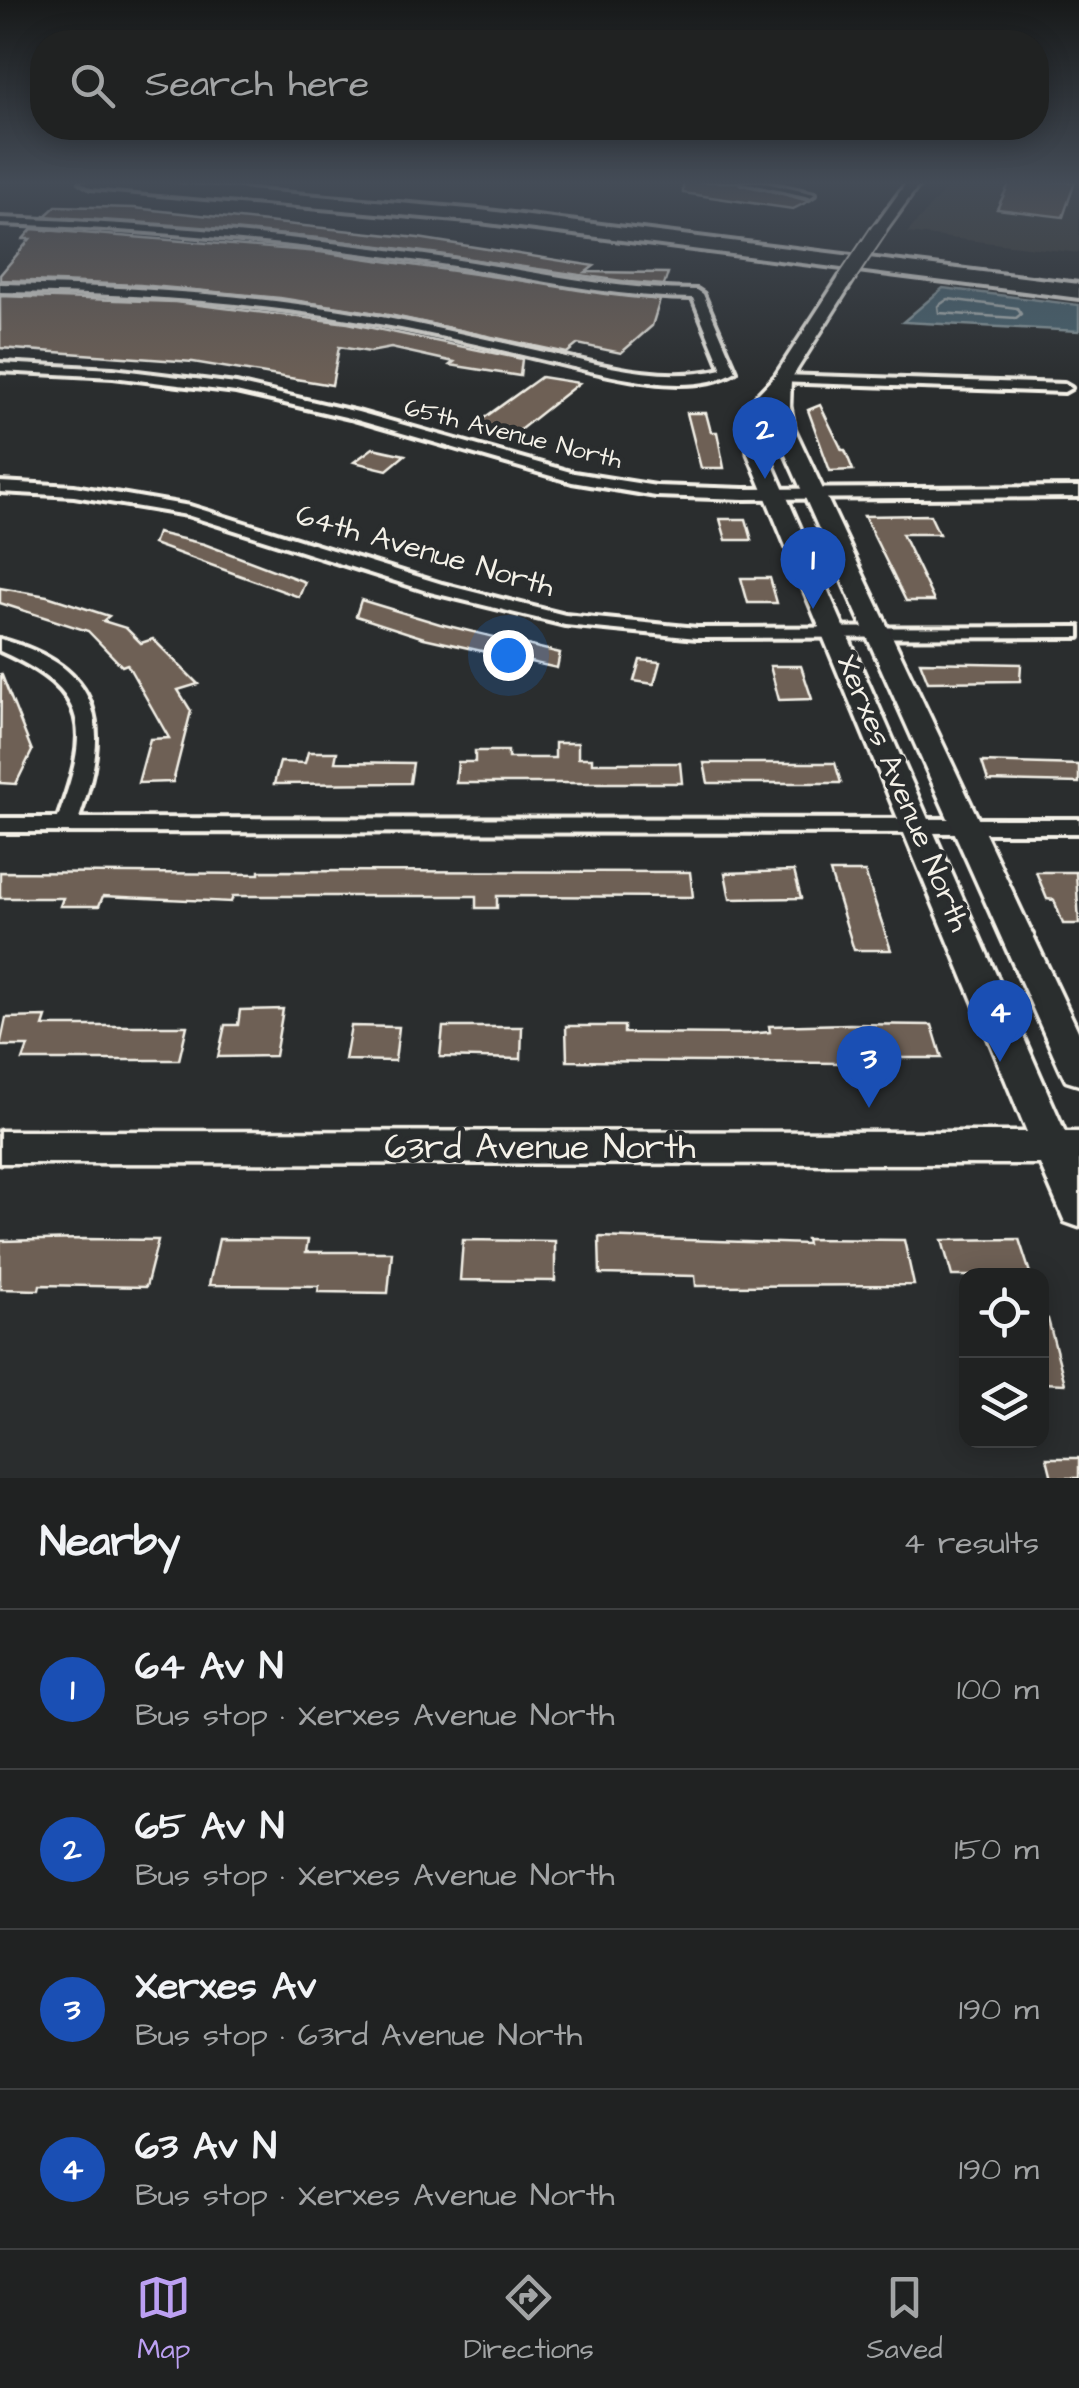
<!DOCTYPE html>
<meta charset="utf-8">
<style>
:root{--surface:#202222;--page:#282a2a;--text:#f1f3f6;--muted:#a2a4a5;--line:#3d3f40;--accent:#bca0f2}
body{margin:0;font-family:"Architects Daughter",sans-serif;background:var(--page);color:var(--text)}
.controls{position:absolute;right:30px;bottom:30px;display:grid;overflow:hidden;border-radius:20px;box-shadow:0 5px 25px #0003}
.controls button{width:90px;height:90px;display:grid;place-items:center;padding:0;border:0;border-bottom:2px solid var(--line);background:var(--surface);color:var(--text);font:50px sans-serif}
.you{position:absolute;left:508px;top:655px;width:35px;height:35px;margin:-25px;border:8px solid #fff;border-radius:50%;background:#1a73e8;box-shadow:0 0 0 15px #1a73e833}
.badge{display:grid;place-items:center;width:65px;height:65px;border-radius:50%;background:var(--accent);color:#fff;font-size:32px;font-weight:700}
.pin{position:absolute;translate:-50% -82px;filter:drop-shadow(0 2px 5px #0008)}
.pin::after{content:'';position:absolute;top:52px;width:35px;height:30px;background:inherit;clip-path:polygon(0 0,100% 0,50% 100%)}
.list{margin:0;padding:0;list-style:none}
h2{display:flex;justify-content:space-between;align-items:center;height:130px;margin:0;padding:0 40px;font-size:42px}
h2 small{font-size:32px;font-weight:400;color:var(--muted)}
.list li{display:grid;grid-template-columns:65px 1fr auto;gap:30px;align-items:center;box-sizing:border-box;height:160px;padding:0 40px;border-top:2px solid var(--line)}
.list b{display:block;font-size:38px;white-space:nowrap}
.list p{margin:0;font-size:32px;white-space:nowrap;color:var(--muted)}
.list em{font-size:32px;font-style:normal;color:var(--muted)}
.icon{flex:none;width:55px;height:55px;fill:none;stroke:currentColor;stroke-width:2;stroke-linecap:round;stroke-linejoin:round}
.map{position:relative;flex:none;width:1079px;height:1478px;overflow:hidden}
.search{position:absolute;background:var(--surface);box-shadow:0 5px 25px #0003;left:30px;right:30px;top:30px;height:110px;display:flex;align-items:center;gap:25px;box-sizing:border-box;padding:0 35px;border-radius:40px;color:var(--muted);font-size:38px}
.sheet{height:770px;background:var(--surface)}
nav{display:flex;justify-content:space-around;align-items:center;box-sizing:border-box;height:140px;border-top:2px solid var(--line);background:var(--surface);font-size:28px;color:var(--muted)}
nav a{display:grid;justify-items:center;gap:5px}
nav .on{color:var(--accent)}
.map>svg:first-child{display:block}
.built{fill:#3e3c39}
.water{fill:#49636e;stroke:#8d9c9f;stroke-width:2.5}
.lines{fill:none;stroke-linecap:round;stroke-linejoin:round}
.shore{stroke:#b0b8b7;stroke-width:2.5}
.building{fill:#6e6054;stroke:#f4f1e8;stroke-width:2.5}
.minor-casing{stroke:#f4f1e8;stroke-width:8}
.tertiary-casing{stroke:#f4f1e8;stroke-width:7}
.motorway-casing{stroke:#f4f1e8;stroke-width:8}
.minor{fill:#2a2d2e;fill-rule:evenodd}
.tertiary{fill:#2a2d2e;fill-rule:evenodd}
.motorway{fill:#2a2d2e;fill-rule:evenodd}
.tertiary-bridge-casing{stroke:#f4f1e8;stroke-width:19;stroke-linecap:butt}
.tertiary-bridge{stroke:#2a2d2e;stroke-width:15}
.labels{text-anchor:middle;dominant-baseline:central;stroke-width:9;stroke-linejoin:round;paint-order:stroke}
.far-street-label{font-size:25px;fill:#f4f1e8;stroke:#2a2d2e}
.street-label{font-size:30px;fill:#f4f1e8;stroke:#2a2d2e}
.near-street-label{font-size:35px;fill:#f4f1e8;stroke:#2a2d2e}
</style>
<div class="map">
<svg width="1079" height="1478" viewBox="0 0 1079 1478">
<rect width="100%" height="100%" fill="#2a2d2e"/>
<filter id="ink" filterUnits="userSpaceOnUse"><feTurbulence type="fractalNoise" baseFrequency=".01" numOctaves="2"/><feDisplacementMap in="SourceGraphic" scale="20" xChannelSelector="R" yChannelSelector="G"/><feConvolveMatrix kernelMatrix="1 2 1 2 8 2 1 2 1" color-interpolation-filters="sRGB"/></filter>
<g filter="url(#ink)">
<path class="built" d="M952 182H1079V253L907 233Z"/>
<path class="water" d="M943 288 1079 305V331L903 322Z"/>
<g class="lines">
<path class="shore" d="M948 299 1017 308 1021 314 1016 318 939 313 938 306Z"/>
</g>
<g class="building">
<path d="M683 182H738L809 201 793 209 683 193Z"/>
<path d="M1010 182H1075L1063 217 997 209Z"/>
<path d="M56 206 134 208 418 238 594 266 586 272 668 273 664 285 629 282 320 238 45 216Z"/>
<path d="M32 229 320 252 660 300 652 326 621 353 578 344 567 353 394 316 280 298 140 285 0 280V275L30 239H23Z"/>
<path d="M0 296 175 302 348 323 522 359 520 376 450 365 454 362 391 348 370 352 339 347 332 385 193 362 0 348Z"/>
<path d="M541 377 579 383 516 433 477 423Z"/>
<path d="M820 405 842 450H845L853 470 830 471 808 410Z"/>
<path d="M687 413H706L711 432H717L724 468H701Z"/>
<path d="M373 448 405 455 387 470 354 462Z"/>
<path d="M930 515 939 534H902L934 601H906L864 516Z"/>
<path d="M720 519H746L752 540H726Z"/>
<path d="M157 533 204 544 305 582 299 597 153 544Z"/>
<path d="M741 578H770L777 603H748Z"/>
<path d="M0 588 47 596 109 616 103 621 126 628 141 643 153 639 198 684 178 690 191 711 173 782 138 783 150 739 169 738 127 664 122 666 88 631 0 603Z"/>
<path d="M361 600 440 624 560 653 557 668 424 638 356 616Z"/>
<path d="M640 660 660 662 654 684 634 681Z"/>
<path d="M920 662 1021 664 1020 681 928 682Z"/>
<path d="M770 666H801L812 699 779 700Z"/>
<path d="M1 673 32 751 16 784 0 783Z"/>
<path d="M555 743H578V758H592V763H680L682 783H456L458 762H475V751H508V758H555Z"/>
<path d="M308 752H337L335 762 413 763 410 783 274 784 280 762 305 763Z"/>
<path d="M982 762 1079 765V783L988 781Z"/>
<path d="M704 763H835L841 783H708Z"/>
<path d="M259 871 690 872 693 897 497 896V908H476V896H233L231 902 103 896 99 906H60L63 898H0V872L259 874Z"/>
<path d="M794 871 801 898 730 899 725 873Z"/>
<path d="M830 872H865L891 950H854Z"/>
<path d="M1036 872H1076L1079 924H1063L1054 900 1047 899Z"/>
<path d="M283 1009 275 1056 218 1057 225 1025H238L240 1010Z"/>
<path d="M46 1017 43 1026H187L179 1060H23L28 1046H0L6 1018Z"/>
<path d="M850 1024 932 1025 942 1058H843L844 1063 567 1061 566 1026H624V1033L746 1034 770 1032 769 1026Z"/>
<path d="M351 1026 399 1027 395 1061 345 1060Z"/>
<path d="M443 1027H522L521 1059 440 1057Z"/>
<path d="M599 1237 807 1244 806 1239 904 1240 914 1285 696 1286 695 1276 600 1274Z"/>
<path d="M83 1239 158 1240 146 1287 40 1285 39 1290 0 1289V1241Z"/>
<path d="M219 1239 308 1240 306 1252H392L388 1293 318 1292 319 1286 209 1285Z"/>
<path d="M1019 1239 1031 1276H952L942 1240Z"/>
<path d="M463 1240 555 1241V1281L460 1280Z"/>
<path d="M1048 1319 1065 1384 1042 1383V1320Z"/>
<path d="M1047 1458H1079V1478H1052Z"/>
</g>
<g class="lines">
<g class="minor-casing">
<g id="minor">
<path d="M742 182H761L815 194 810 197Z"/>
<path d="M0 218C142 223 284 235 425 255 516 267 605 290 697 290L703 294 736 371C693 398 611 376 565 365 493 348 421 330 349 319 233 300 117 293 0 292V284C124 286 249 294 371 315 431 326 490 340 549 353 606 366 664 383 722 369L693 298C602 297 516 274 427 262 285 242 143 229 0 224Z"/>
<path d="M0 363 113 369 236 384 358 412 574 473 656 486 744 489 1079 487V497L744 499 656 496 572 482 350 418 236 392 113 377 0 371Z"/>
<path d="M782 375 1064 384 1071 388 1064 392 777 382 775 379Z"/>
<path d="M0 482 74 486 190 506 442 584 565 615 697 628 1079 627V637L697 638 565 625 430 592 187 515 74 496 0 492Z"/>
<path d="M0 639C105 667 111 727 79 818L1079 819V833L0 832V818H58C90 730 92 692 0 651Z"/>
</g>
</g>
<g class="tertiary-casing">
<g id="tertiary">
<path d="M907 182H921L884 233H874L872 230Z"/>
<path d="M846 274 854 279 791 379 790 406 794 428 1079 1033V1085L1066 1081 1061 1071 774 428 771 408 767 421 768 454 1065 1132H1079V1227L1065 1222 1040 1164 0 1163V1131L1027 1132 748 454 747 421 757 395 775 376 840 276Z"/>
</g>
</g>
<g class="motorway-casing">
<path id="motorway" d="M81 182H156L480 210 1079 284V298L480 222 91 188Z"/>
</g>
<use href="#minor" class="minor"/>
<use href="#tertiary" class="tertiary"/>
<use href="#motorway" class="motorway"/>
<g class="tertiary-bridge-casing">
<path id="tertiary-bridge" d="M846 279 879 230"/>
</g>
<use href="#tertiary-bridge" class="tertiary-bridge"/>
</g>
</g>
<linearGradient id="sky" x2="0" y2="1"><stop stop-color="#171919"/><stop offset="0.47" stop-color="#444c57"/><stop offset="1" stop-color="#444c57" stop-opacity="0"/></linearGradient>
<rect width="1079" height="389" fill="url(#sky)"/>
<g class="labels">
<g class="far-street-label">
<text transform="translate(513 434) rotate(14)">65th Avenue North</text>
</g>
<g class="street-label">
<text transform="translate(425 551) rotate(16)">64th Avenue North</text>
<text transform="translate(903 793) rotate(67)">Xerxes Avenue North</text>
</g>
<g class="near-street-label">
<text x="540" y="1147">63rd Avenue North</text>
</g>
</g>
</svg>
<div class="controls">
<button><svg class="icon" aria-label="locate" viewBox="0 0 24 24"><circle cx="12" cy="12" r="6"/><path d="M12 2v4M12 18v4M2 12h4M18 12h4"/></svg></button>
<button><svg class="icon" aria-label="layers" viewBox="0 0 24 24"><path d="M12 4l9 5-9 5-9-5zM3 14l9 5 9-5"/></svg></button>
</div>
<div class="you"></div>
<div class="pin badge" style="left:813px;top:609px;background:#1a4fb4">1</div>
<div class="pin badge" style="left:765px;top:479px;background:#1a4fb4">2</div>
<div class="pin badge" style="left:869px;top:1108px;background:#1a4fb4">3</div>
<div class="pin badge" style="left:1000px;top:1062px;background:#1a4fb4">4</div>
<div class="search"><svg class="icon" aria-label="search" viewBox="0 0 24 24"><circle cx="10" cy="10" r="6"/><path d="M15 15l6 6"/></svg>Search here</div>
</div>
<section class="sheet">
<h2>Nearby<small>4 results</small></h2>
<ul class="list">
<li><span class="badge" style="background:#1a4fb4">1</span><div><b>64 Av N</b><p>Bus stop · Xerxes Avenue North</p></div><em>100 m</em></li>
<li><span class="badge" style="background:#1a4fb4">2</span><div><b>65 Av N</b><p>Bus stop · Xerxes Avenue North</p></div><em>150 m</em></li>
<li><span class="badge" style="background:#1a4fb4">3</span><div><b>Xerxes Av</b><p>Bus stop · 63rd Avenue North</p></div><em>190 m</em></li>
<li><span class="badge" style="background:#1a4fb4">4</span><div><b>63 Av N</b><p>Bus stop · Xerxes Avenue North</p></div><em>190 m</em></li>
</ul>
</section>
<nav>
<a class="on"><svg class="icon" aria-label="map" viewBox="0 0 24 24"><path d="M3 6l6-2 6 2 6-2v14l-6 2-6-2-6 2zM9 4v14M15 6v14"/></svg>Map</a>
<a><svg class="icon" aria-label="directions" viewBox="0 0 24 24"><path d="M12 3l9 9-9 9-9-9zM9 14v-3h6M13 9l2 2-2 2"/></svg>Directions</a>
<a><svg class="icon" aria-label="saved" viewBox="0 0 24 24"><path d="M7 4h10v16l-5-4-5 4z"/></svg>Saved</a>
</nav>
